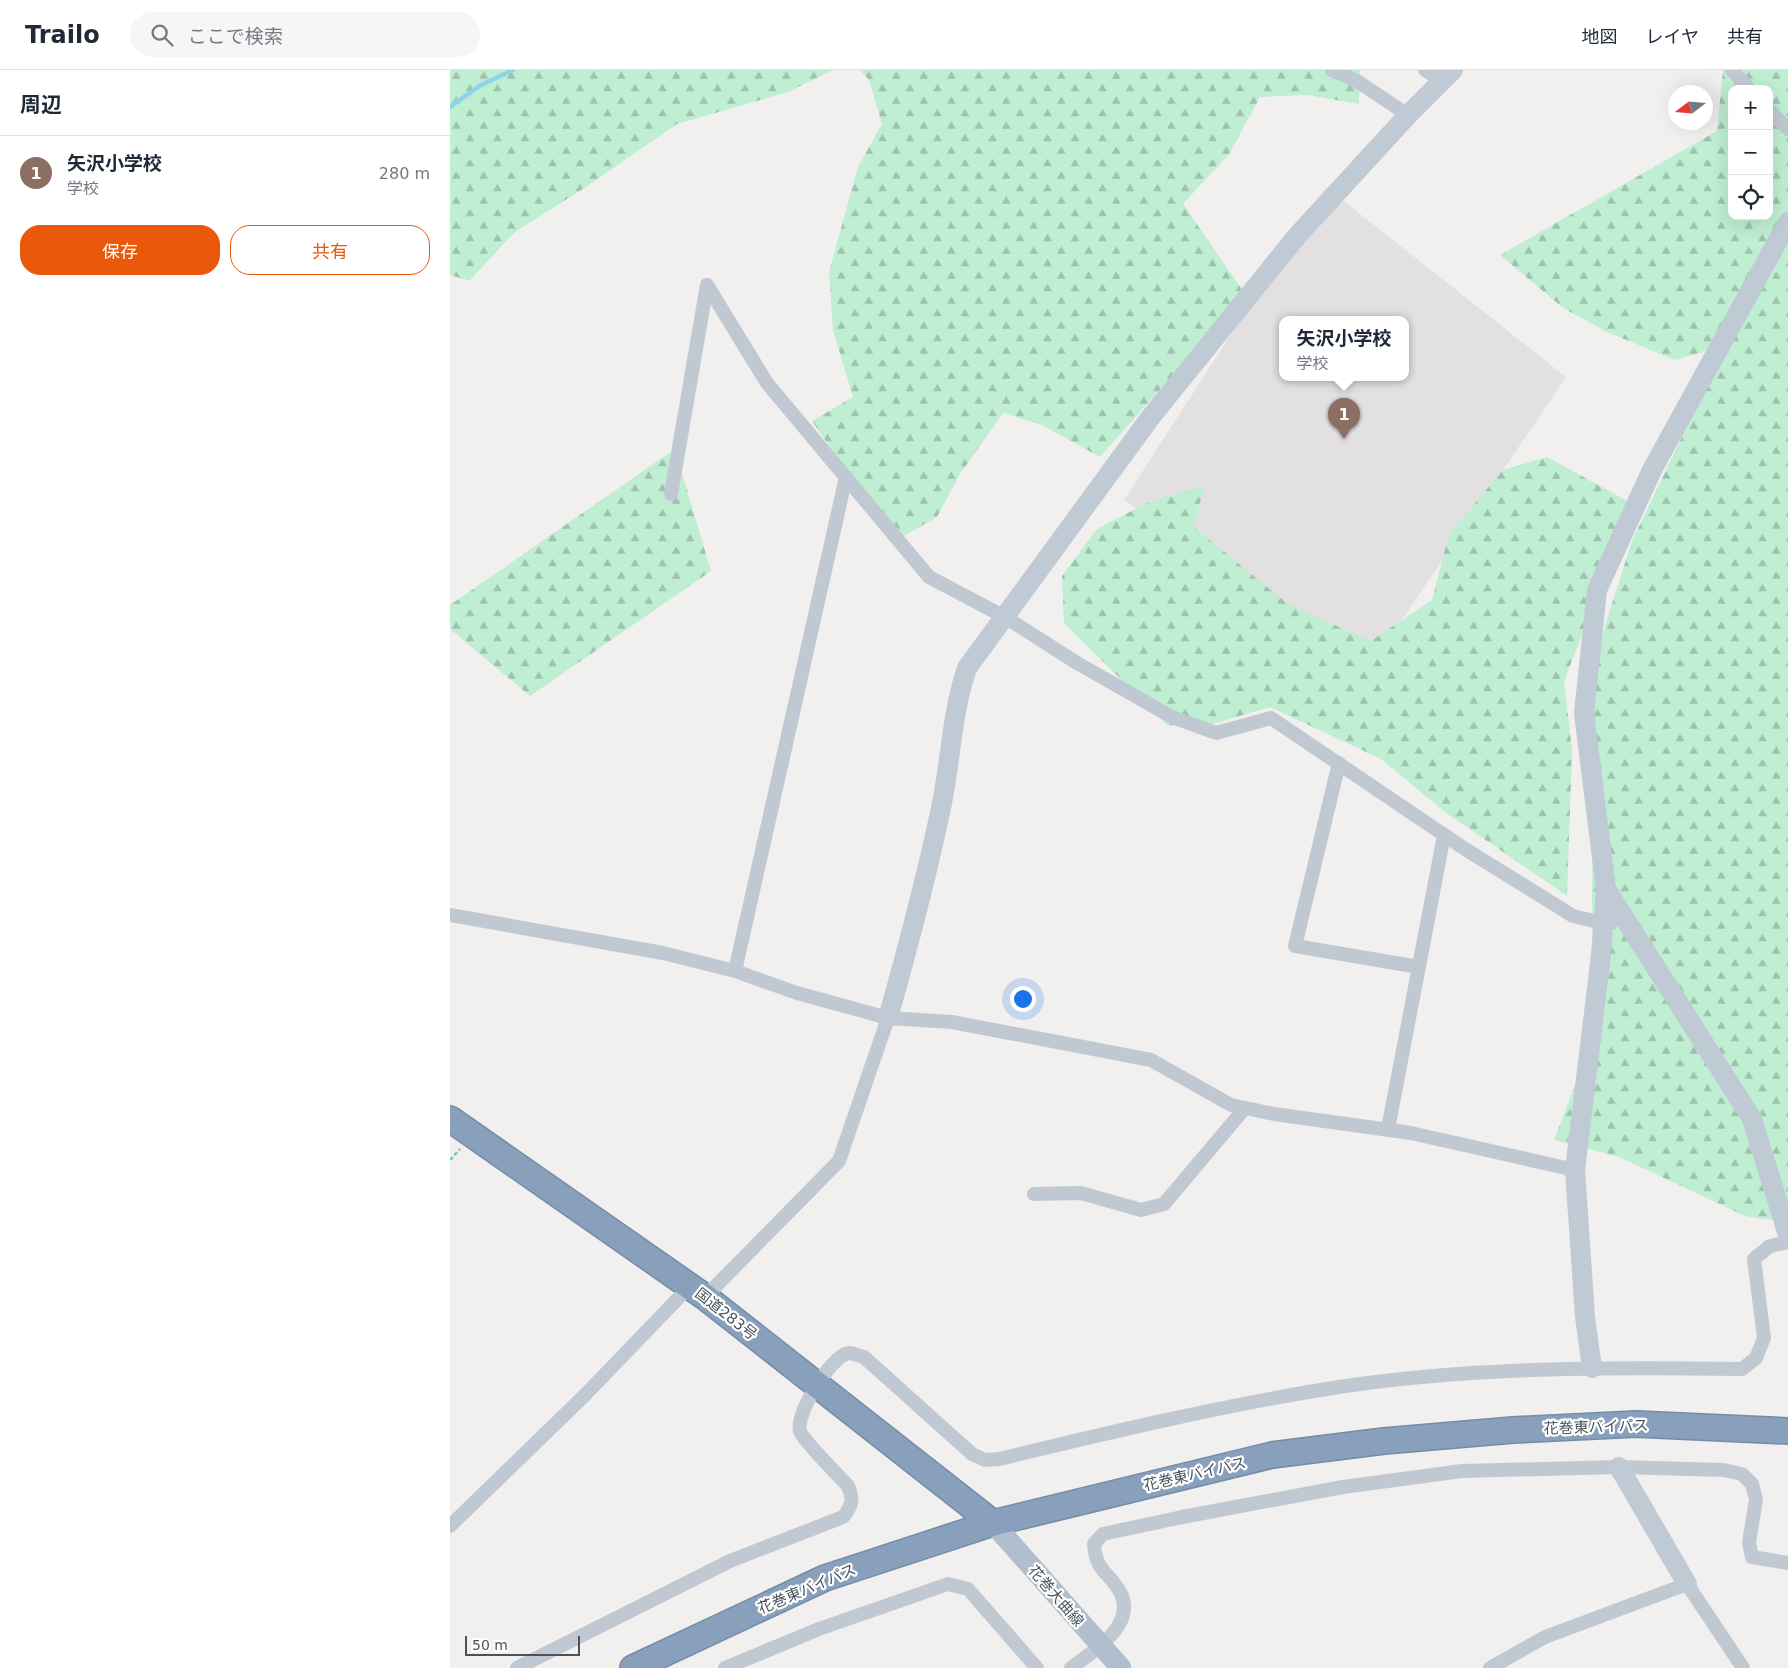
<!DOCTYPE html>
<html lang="ja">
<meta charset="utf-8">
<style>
:root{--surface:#fff;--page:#f6f6f7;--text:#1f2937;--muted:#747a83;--line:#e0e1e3;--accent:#ea580c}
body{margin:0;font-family:"DejaVu Sans","Noto Sans JP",sans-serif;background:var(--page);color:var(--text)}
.controls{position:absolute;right:15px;top:15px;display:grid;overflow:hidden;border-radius:10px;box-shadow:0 5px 20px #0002}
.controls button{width:45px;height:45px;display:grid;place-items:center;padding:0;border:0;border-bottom:1px solid var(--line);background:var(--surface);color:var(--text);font:25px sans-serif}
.compass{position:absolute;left:1218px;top:15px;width:45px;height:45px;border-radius:50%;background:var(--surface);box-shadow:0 5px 20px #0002;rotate:254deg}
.scale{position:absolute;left:15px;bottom:12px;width:115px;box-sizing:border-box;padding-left:5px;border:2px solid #48525c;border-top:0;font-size:14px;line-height:18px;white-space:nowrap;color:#48525c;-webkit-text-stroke:4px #fff;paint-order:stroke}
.you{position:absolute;left:572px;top:928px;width:18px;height:18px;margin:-12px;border:4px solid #fff;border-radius:50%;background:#1a73e8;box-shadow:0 0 0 8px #1a73e833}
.badge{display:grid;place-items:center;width:32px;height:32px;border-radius:50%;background:var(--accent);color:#fff;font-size:16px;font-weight:700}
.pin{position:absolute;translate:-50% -41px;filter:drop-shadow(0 1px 2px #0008)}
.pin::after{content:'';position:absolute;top:26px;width:18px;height:15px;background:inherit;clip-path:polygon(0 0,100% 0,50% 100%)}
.popup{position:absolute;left:829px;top:246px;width:130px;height:65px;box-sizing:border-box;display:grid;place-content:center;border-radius:10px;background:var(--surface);filter:drop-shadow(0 1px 4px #0005);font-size:16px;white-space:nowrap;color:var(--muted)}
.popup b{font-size:19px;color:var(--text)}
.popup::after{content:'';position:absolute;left:50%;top:100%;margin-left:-10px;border:10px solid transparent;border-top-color:var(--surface)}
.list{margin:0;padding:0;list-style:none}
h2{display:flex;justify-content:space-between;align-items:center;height:65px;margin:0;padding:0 20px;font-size:21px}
h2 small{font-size:16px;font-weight:400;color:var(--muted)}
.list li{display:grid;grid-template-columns:32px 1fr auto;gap:15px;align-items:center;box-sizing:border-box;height:75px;padding:0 20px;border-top:1px solid var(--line)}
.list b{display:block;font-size:19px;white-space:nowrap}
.list p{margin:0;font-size:16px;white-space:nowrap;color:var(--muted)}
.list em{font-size:16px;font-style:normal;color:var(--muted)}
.actions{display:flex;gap:10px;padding:15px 20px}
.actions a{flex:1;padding:11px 0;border:1px solid var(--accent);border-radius:20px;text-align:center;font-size:18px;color:var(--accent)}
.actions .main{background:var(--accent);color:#fff}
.icon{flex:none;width:28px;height:28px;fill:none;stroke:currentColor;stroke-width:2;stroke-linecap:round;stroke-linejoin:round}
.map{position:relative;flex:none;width:1338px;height:1598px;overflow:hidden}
header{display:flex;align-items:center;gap:30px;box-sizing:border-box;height:70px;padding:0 25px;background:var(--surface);border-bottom:1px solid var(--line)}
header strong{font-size:24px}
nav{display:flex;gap:28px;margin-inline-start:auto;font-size:18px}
.search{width:350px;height:45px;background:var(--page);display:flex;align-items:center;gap:12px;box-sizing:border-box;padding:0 18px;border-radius:28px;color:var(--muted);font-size:19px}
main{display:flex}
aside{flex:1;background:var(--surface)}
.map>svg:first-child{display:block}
.education{fill:#e2e0e1;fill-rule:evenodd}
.forest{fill:url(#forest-firs);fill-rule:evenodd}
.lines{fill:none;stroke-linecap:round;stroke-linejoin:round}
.stream{stroke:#8ed4e9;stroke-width:4.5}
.highway-casing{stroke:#748ca8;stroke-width:28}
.path{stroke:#78caa4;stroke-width:2.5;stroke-dasharray:4 2.5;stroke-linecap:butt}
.street{stroke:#c0c9d1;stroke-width:14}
.secondary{stroke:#c0cad5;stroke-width:20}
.primary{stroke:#b0becd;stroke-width:21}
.highway{stroke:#88a0bc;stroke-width:25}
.labels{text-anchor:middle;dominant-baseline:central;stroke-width:4.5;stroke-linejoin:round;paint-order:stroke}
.street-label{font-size:15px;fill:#48525c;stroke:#fff}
</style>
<header>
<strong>Trailo</strong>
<div class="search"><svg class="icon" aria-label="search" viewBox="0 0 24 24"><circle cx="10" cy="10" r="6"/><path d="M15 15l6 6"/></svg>ここで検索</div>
<nav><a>地図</a><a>レイヤ</a><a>共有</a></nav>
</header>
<main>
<aside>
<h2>周辺<small></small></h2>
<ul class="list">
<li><span class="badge" style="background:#8d6e63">1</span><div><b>矢沢小学校</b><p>学校</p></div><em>280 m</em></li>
</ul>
<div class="actions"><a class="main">保存</a><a>共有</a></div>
</aside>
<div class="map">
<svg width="1338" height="1598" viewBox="0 0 1338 1598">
<defs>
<pattern id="forest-firs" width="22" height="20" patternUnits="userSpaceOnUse" patternTransform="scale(1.25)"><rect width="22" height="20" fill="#bfeed2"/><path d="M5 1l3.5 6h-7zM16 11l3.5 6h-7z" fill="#9dc3ae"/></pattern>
</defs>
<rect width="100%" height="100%" fill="#f2efef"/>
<path class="education" d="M876 117 1116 307 922 594 674 430ZM833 250H955V308H833Z"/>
<g class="forest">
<path d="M0 0H383L338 22 227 54 136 117 65 162 19 211 0 205Z"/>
<path d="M410 0H910L909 34 858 25 810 27 779 84 733 134 795 224 650 387 592 355 553 343 510 404 487 447 445 471 362 351 403 327 383 260 379 202 408 97 432 54 419 10Z"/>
<path d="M1273 0H1338V1152L1295 1146 1169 1087 1104 1070 1145 962 1142 831 1144 590 1182 471 1249 331 1280 274 1225 290 1157 262 1113 238 1050 185 1267 61ZM1282 19H1319V146H1282Z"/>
<path d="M225 379 261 501 80 626 0 559V535Z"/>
<path d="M1097 387 1183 434 1114 611 1122 680 1117 826 995 742 931 689 820 637 753 657 717 655 614 553 612 506 647 459 699 432 755 416 743 456 839 535 921 571 982 530 999 464 1053 400Z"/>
</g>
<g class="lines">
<path class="stream" d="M0 37 31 15 63 0"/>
<g class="highway-casing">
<g id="highway">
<path d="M0 1049 255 1227 543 1453"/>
<path d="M183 1598 375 1508 543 1453 822 1385 934 1371 1063 1360 1186 1354 1338 1361"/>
</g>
</g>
<path class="path" d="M0 1090 10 1079"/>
<g class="street">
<path d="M882 0 907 11 958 45"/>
<path d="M975 0 991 10"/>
<path d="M1282 0 1299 19"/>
<path d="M1319 40 1338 59"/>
<path d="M257 215 317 313 479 507 555 547 627 593 722 647 766 663 821 648 1015 779 1123 846 1153 853 1162 852"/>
<path d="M221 424 257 215"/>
<path d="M889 693 845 876 969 897"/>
<path d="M0 845 213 883 285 901 347 923 438 948 502 952 701 990 781 1035 824 1044 961 1063 1125 1100"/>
<path d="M285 901 396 407"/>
<path d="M938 1059 994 765"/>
<path d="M584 1124 631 1123 691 1140 714 1134 795 1038"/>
<path d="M255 1227 389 1091 438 948"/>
<path d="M0 1456 135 1325 240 1216"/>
<path d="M67 1598 280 1491 393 1447C402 1436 404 1430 398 1416 390 1407 352 1369 350 1361 345 1345 380 1286 399 1283 403 1283 409 1286 414 1287L522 1384 535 1390 549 1389C661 1362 774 1335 889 1317 1020 1297 1158 1297 1292 1299L1306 1288 1314 1268 1304 1189 1320 1176 1338 1172"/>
<path d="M275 1598 369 1559 498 1514 518 1519 587 1598"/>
<path d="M621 1598C642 1582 686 1556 671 1524 660 1501 646 1504 644 1474L653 1464 732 1447 893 1417 1012 1401 1169 1397 1274 1400 1292 1404 1302 1414 1306 1429 1299 1473 1302 1487 1338 1493"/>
<path d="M1040 1598 1095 1567 1237 1514 1293 1598"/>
</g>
<g class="secondary">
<path d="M1338 152 1202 400 1147 520 1134 643 1156 819 1302 1049 1338 1165"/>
<path d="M438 948C458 877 477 806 492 733 501 688 502 642 517 598L700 348 847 166 958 45 1003 0"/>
<path d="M1142 1298 1135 1247 1125 1100 1151 885 1156 819"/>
<path d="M1169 1397 1237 1514"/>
</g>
<path class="primary" d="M543 1453 671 1598"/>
<use href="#highway" class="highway"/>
</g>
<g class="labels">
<g class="street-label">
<text transform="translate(276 1244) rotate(38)">国道283号</text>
<text transform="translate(1146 1357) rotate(-2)">花巻東バイパス</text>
<text transform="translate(745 1404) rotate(-13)">花巻東バイパス</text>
<text transform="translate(357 1519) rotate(-23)">花巻東バイパス</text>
<text transform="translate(606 1526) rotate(49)">花巻大曲線</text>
</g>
</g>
</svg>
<div class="controls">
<button>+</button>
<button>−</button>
<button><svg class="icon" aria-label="locate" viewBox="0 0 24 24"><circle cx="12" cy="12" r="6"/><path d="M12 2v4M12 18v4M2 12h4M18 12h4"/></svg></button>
</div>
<svg class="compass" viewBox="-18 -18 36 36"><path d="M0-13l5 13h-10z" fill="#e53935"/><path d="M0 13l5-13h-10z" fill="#747a83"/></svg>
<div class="scale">50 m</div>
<div class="you"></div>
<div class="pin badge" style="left:894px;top:369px;background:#8d6e63">1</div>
<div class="popup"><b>矢沢小学校</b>学校</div>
</div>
</main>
